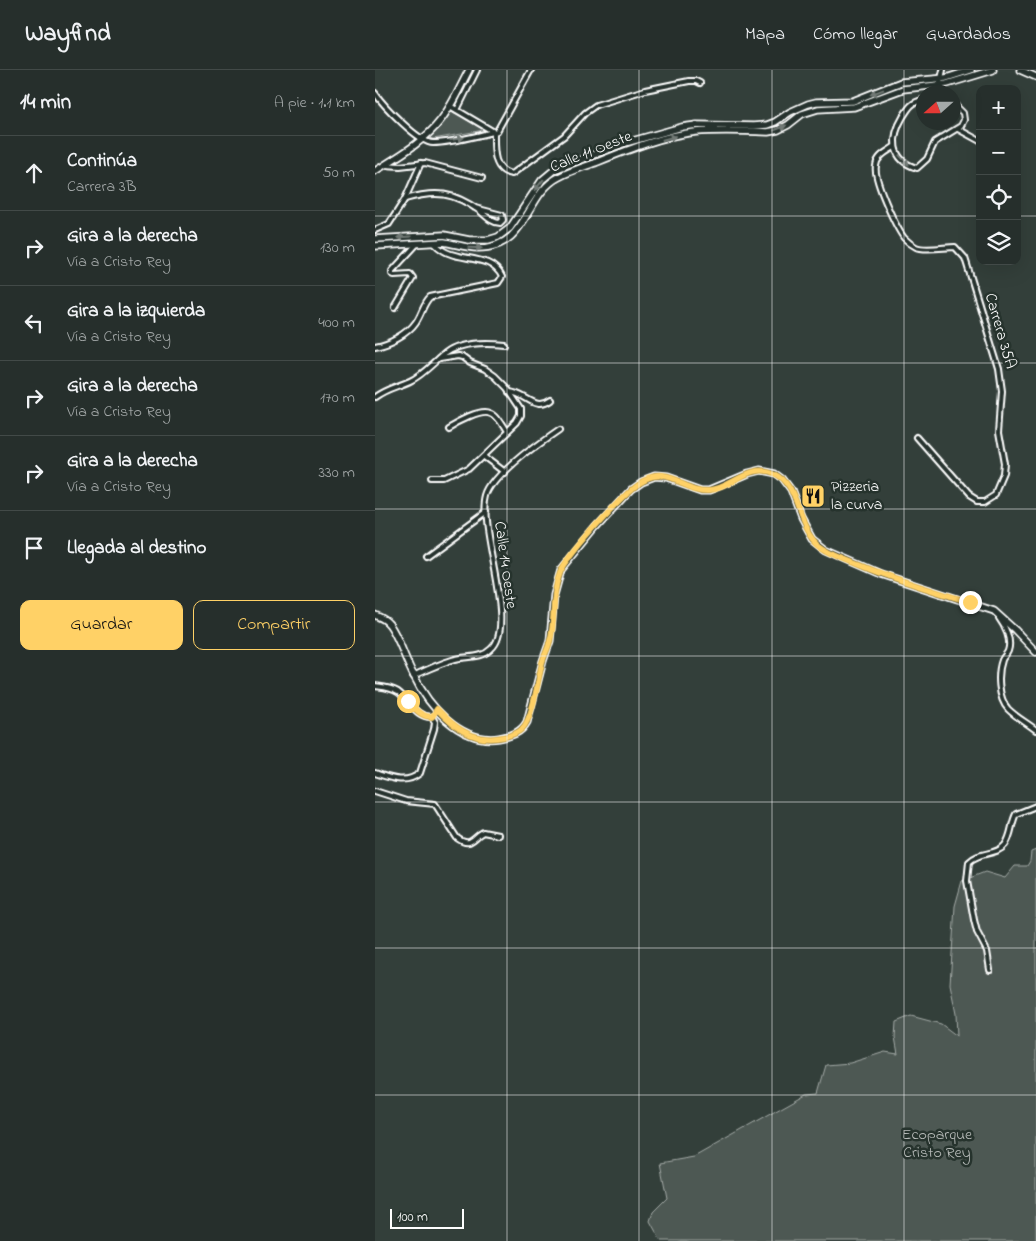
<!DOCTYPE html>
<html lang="es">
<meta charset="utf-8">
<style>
:root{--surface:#262f2c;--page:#2e3734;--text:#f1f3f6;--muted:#a4a9a9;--line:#424a48;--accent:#ffd166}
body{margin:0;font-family:"Indie Flower",sans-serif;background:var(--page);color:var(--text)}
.controls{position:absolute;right:15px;top:15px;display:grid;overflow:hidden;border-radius:10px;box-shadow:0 5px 20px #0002}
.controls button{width:45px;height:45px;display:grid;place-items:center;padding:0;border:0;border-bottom:1px solid var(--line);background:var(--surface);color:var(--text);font:25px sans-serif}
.compass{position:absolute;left:541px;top:15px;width:45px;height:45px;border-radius:50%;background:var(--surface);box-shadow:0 5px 20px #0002;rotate:249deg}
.scale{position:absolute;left:15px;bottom:12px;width:74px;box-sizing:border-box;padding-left:5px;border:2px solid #fff;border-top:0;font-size:14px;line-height:18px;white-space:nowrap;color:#fff;-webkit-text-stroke:4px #26332d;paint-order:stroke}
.stop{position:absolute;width:15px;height:15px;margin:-11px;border:4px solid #ffd166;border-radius:50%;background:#fff}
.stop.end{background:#ffd166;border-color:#fff;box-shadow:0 1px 5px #0008}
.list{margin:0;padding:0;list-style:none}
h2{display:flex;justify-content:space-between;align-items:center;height:65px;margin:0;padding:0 20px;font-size:21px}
h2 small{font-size:16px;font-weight:400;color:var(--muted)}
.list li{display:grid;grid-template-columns:32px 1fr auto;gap:15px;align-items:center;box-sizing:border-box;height:75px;padding:0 20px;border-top:1px solid var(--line)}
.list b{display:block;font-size:19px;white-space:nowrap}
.list p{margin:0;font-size:16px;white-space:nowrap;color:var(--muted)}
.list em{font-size:16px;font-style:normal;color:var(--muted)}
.actions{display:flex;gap:10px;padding:15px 20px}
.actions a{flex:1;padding:11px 0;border:1px solid var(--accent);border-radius:10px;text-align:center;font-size:18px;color:var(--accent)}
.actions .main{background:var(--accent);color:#111}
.icon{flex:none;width:28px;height:28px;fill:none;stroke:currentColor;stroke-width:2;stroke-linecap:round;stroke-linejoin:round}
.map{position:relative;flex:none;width:661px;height:1171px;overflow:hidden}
header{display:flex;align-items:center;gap:30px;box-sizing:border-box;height:70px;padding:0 25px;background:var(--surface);border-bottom:1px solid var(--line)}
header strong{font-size:24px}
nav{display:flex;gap:28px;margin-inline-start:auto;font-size:18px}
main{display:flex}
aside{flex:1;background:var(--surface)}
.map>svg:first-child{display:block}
.green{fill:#4d5853;stroke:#a6aca9}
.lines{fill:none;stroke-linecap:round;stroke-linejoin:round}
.street-casing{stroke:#fff;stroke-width:8}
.secondary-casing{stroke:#fff;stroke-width:9}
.street{stroke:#26332d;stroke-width:4}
.secondary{stroke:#26332d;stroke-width:5.5}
.oneway{fill:#727a76}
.route{stroke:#ffd166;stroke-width:6}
.grid{fill:none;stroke:#fff;stroke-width:1;stroke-opacity:0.55}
.labels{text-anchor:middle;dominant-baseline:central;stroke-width:5;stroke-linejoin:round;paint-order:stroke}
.street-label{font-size:16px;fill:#fff;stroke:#26332d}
.poi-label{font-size:16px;fill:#fff;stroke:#26332d;text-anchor:start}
.park-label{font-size:16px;fill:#b8bcba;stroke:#26332d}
</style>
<header>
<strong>Wayfind</strong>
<nav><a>Mapa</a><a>Cómo llegar</a><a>Guardados</a></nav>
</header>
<main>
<aside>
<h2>14 min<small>A pie · 1.1 km</small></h2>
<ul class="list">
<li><svg class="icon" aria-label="ahead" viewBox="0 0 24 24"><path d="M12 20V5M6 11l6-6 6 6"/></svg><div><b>Continúa</b><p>Carrera 3B</p></div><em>50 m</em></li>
<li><svg class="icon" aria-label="right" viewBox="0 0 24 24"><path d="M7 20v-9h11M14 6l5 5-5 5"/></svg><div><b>Gira a la derecha</b><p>Vía a Cristo Rey</p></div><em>130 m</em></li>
<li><svg class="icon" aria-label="left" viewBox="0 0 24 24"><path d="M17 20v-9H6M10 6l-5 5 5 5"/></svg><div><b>Gira a la izquierda</b><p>Vía a Cristo Rey</p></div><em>400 m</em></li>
<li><svg class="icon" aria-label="right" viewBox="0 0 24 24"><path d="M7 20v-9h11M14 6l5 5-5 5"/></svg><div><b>Gira a la derecha</b><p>Vía a Cristo Rey</p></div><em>170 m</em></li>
<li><svg class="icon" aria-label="right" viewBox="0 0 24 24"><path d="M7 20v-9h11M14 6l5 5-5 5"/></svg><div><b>Gira a la derecha</b><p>Vía a Cristo Rey</p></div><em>330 m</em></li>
<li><svg class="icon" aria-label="arrive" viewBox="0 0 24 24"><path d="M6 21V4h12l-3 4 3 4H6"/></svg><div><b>Llegada al destino</b></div></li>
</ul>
<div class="actions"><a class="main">Guardar</a><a>Compartir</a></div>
</aside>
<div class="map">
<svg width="661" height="1171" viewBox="0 0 661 1171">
<rect width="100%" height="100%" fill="#333f3a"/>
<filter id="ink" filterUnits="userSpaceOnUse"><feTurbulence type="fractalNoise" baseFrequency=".02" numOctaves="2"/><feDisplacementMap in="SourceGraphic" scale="10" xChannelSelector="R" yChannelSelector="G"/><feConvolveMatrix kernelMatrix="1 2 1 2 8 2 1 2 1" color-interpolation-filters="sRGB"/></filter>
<g filter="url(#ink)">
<g class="green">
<path d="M76 41 109 60 58 69 52 68 66 55Z"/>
<path d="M661 780V1171H286L275 1151 278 1142 292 1128 285 1093 319 1087 431 1024 443 1023 451 995 475 993 510 982 523 984 520 967 521 952 536 946 566 954 582 966 581 944 575 914 580 836 587 811 610 802 630 808 640 796H652L655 791 656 782Z"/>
</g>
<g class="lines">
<g class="street-casing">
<g id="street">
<path d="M565 15 570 22"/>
<path d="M563 22 568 0"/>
<path d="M0 23C8 35 44 73 58 73 76 73 100 66 119 62L122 61 156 0"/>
<path d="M548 30C537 32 534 37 528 47 516 67 515 90 542 98L552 89 560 72 586 56 589 50 588 43 578 33"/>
<path d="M75 36 119 62"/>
<path d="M82 40 102 0"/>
<path d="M583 59 605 71"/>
<path d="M119 62C119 78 117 101 137 104L189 66 210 43 221 35 270 20 314 11H321L325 13"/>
<path d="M519 77C512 82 502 86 501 96 498 109 521 157 529 168 532 171 537 175 541 177 549 181 570 177 580 177L590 188 624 299 627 321 624 360 630 394 629 406 621 425 610 432H602L594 427 542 368"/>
<path d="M10 95 25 96 50 93 107 108"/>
<path d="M30 129C61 120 78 122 105 141 111 146 117 153 125 153L128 150 127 145 100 138"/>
<path d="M0 160 14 154 30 129 46 93"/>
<path d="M20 238 38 208 35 204 19 205 17 204V201L42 174"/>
<path d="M0 276C15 273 32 265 41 252 47 243 48 234 55 227L123 213 127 207C118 187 93 190 76 184 69 182 64 178 59 173"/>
<path d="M134 322C152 323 159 342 175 330"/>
<path d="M0 327C12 318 22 317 35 311 48 305 58 293 69 284 84 272 111 272 129 274"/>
<path d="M74 357C82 352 107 338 116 343 123 345 128 356 132 362"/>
<path d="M109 386 130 402"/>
<path d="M57 411H69L94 399 142 353 146 346V339L132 318 120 306 110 299 95 293 87 287 83 286 64 289"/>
<path d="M51 486 111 442"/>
<path d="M624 548C630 556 637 570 633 581 632 584 628 587 627 590 622 604 623 628 633 639 641 647 652 653 661 660"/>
<path d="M38 606C51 600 64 594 77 590 91 585 105 590 116 579 143 556 102 461 112 426 118 404 164 372 183 359"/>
<path d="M0 616C8 617 15 617 23 622 34 630 41 648 57 647"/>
<path d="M0 703C15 708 31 715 45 703L59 659 60 652 57 647"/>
<path d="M0 721 31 731 60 734 82 768C96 778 97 768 108 762L123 765"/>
<path d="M615 900 612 881 602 862 599 850 592 811 594 792C604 781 621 786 630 775 637 766 636 753 641 744L661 736"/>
</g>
</g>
<g class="secondary-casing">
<g id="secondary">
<path d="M645 0 661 7"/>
<path d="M0 101C22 87 49 72 65 51 77 36 85 17 94 0"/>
<path d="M0 169 69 165 94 170H113L123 167 135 158 167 110 179 100 250 73 307 57 322 55 379 56 392 55 400 52 415 42 433 34 441 32 478 31 526 12 571 8 596 0"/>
<path d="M0 176 69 172C81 174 91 178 103 178 154 178 149 125 184 107 195 101 208 97 220 93 250 81 289 65 321 62 345 60 370 61 393 62L403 60 413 55 427 44 443 39 479 37 528 19 572 14 618 0"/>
<path d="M0 545C4 547 10 549 13 553 22 562 31 592 38 604 53 636 85 674 124 668 136 666 146 663 152 652L168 591 175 571 179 525 186 500 222 456 256 419 266 412 279 407 291 408 325 420H334L372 404 384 401 399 404 407 410 416 422 426 449 437 469 451 480 506 504 619 541 640 560 661 582"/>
</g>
</g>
<use href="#street" class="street"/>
<use href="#secondary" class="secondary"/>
</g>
<defs><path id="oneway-solid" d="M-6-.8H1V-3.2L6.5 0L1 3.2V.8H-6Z" transform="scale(1.25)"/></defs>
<g class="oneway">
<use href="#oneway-solid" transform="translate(502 22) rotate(159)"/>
<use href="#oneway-solid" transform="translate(405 58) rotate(-23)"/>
<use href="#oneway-solid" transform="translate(294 68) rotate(-16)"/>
<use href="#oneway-solid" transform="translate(82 69) rotate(-10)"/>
<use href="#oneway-solid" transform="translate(529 90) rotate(46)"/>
<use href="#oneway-solid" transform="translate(164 115) rotate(129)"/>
<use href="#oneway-solid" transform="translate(29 167) rotate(176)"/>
<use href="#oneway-solid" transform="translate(100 178) rotate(1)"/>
</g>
</g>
<g class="lines" filter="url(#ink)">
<path class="route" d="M33 631C40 639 46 647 57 647L62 639C79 657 96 671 122 668 130 667 141 665 147 659 158 648 163 610 167 593 169 586 173 579 175 571 181 549 176 525 185 503 191 487 248 423 264 413 291 395 308 422 334 420 356 419 373 392 399 405 424 417 422 457 443 475 455 485 471 489 485 495 521 510 558 521 595 532"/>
</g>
<path class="grid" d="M132 0V1171M264 0V1171M397 0V1171M529 0V1171M0 146H605M642 146H661M0 293H661M0 439H661M0 586H661M0 732H661M0 878H661M0 1025H661"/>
<defs>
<g id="restaurant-square" transform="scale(1.25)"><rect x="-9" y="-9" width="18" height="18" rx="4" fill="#ffd166" stroke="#26332d"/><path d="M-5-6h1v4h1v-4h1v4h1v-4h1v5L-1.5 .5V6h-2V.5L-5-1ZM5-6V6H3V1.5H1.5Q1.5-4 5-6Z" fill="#111"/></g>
</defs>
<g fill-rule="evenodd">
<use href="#restaurant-square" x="438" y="426"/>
</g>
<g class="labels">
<g class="street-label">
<text transform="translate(216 82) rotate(-22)">Calle 11 Oeste</text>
<text transform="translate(625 261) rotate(74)">Carrera 35A</text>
<text transform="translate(130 495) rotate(82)">Calle 14 Oeste</text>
</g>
<g class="poi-label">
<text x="456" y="417">Pizzeria<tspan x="456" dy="18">la curva</tspan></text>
</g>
<g class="park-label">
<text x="562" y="1065">Ecoparque<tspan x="562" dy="18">Cristo Rey</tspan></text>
</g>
</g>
</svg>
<div class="controls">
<button>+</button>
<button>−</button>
<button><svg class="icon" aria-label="locate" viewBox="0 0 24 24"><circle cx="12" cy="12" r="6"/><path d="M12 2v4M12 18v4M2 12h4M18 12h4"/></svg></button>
<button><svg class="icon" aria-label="layers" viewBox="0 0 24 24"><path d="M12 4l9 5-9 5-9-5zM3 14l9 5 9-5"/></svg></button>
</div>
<svg class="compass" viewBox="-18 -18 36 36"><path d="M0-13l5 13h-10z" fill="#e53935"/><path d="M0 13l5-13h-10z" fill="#a4a9a9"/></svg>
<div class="scale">100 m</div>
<div class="stop" style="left:33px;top:631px"></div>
<div class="stop end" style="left:595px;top:532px"></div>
</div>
</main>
